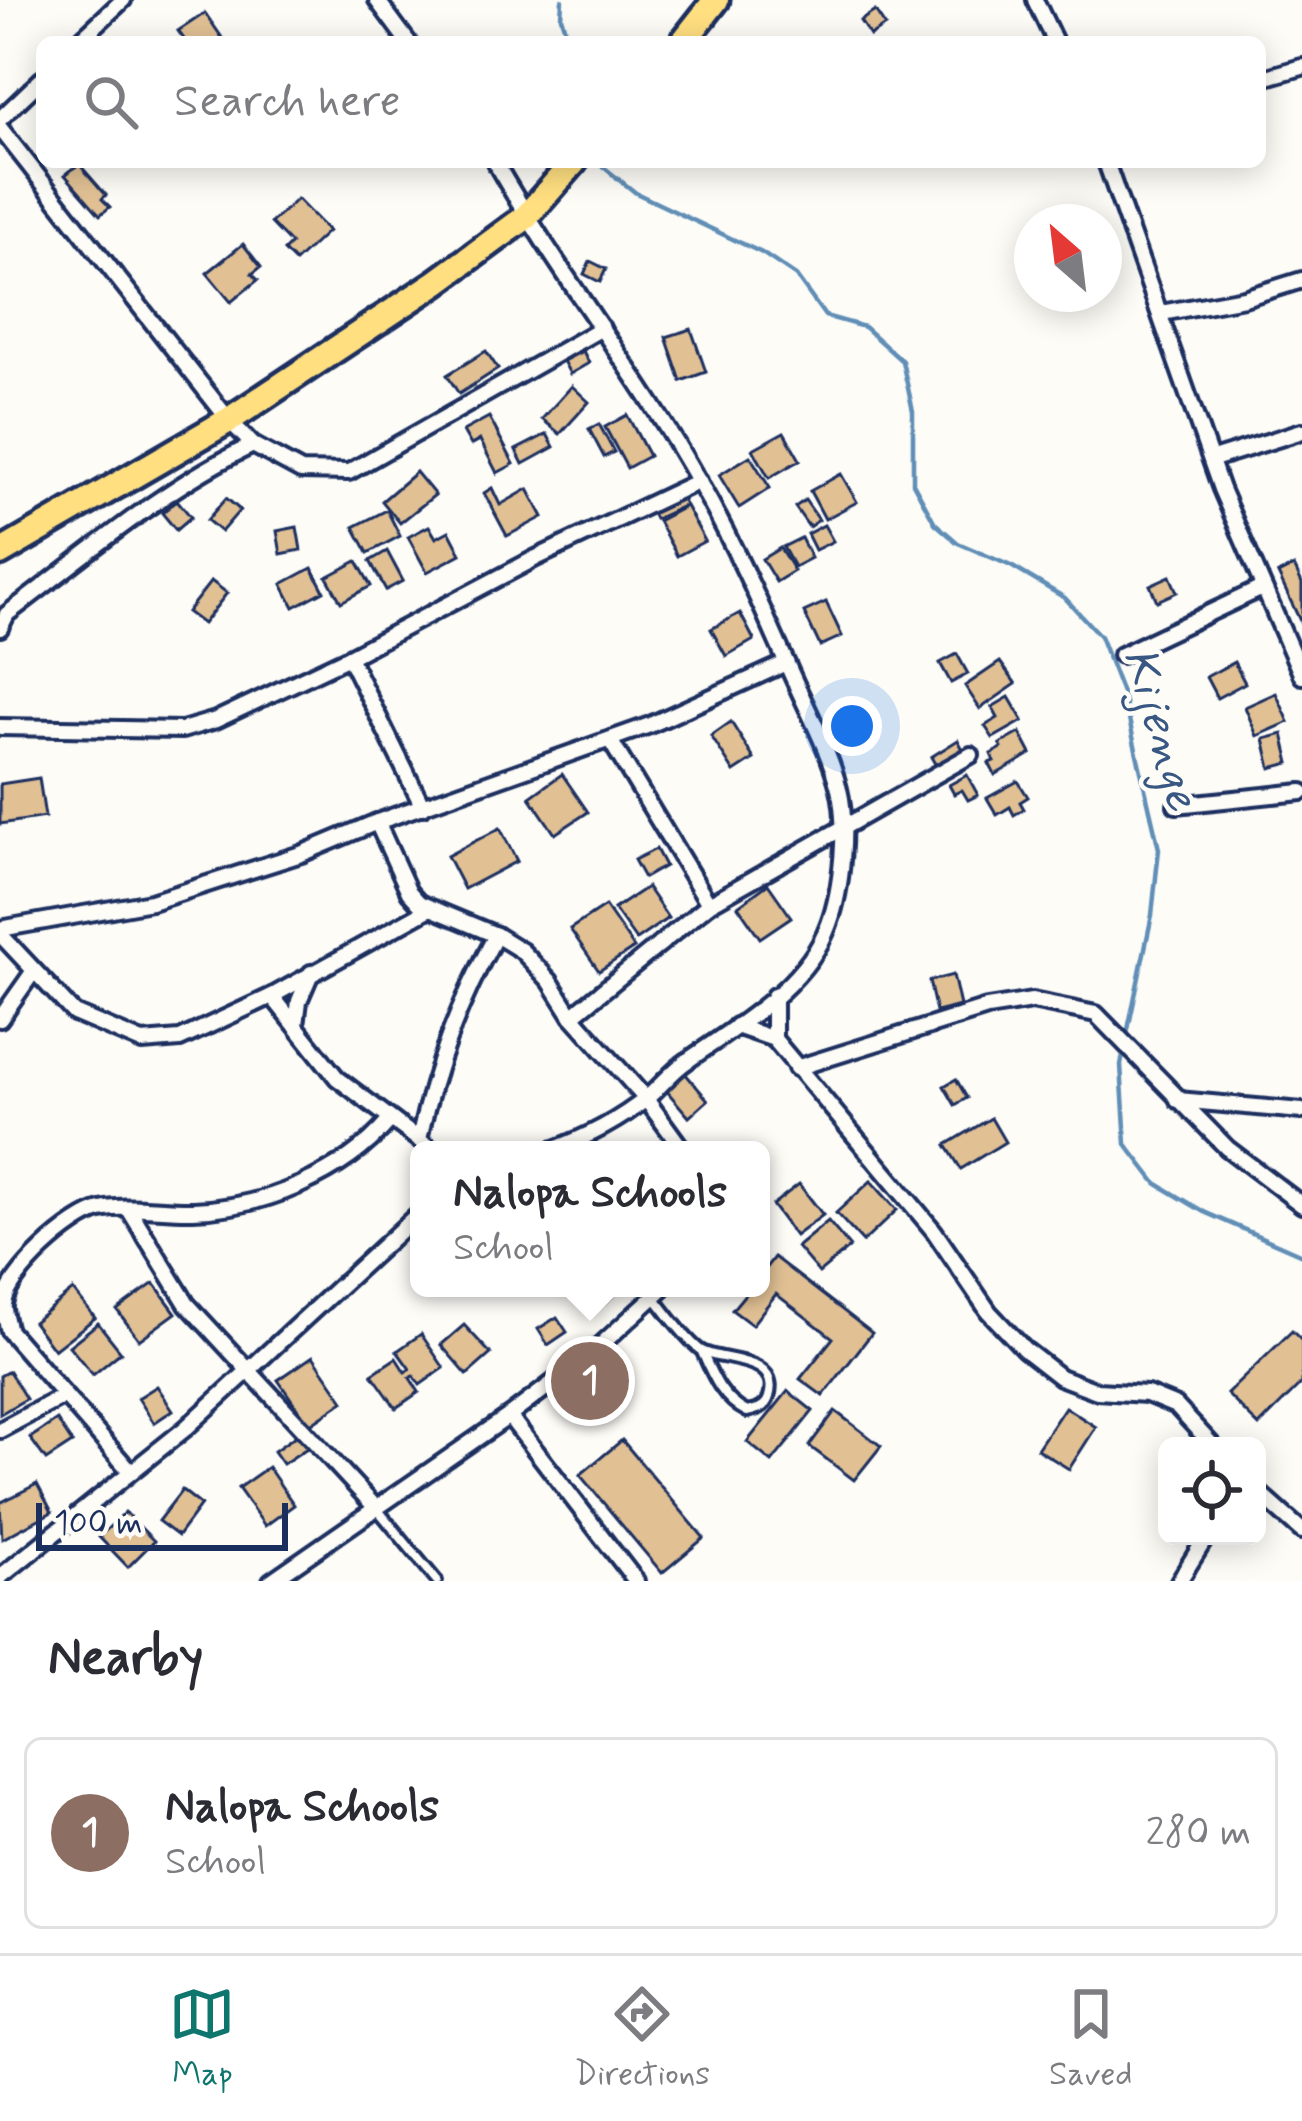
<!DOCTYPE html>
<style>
:root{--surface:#fff;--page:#f2f2f3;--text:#2b2b33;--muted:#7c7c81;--line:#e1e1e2;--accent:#0f766e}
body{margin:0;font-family:Mynerve,sans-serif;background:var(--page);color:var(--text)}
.controls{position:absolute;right:36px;bottom:36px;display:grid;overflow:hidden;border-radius:18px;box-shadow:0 6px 30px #0003}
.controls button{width:108px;height:108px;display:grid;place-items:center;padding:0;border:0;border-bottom:3px solid var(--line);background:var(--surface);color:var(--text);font:60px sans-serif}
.compass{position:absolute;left:1014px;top:204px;width:108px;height:108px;border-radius:50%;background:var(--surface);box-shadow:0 6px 30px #0003;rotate:332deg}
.scale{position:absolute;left:36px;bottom:30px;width:252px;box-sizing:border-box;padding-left:12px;border:6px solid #1b2f5e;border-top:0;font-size:33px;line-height:42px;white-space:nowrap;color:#1b2f5e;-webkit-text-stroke:9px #fdfcf7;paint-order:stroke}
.you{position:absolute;left:852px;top:726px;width:42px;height:42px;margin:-30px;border:9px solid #fff;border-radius:50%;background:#1a73e8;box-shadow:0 0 0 18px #1a73e833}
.badge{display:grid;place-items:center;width:78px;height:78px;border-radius:50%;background:var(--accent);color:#fff;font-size:39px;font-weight:700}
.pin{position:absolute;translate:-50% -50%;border:6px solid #fff;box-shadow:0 3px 12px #0006}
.popup{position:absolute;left:410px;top:1141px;width:360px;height:156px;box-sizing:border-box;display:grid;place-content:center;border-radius:18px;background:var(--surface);filter:drop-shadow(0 3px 9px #0005);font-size:39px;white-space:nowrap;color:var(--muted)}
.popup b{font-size:45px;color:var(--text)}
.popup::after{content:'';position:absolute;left:50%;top:100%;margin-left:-24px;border:24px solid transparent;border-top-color:var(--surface)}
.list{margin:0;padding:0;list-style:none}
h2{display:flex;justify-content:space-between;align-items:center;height:156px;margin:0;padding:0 48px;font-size:51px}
h2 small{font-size:39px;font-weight:400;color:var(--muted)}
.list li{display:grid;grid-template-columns:78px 1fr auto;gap:36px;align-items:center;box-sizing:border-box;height:192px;margin:0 24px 24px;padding:0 24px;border:3px solid var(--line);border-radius:18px}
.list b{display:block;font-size:45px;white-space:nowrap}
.list p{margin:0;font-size:39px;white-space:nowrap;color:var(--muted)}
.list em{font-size:39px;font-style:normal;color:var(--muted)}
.icon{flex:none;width:66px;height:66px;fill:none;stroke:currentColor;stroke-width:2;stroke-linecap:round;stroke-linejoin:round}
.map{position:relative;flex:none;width:1302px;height:1581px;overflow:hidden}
.search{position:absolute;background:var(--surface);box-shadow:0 6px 30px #0003;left:36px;right:36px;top:36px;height:132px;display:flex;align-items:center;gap:30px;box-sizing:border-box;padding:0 42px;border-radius:18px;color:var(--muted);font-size:45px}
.sheet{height:372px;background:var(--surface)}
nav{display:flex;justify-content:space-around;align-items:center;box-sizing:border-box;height:168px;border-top:3px solid var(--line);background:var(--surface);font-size:33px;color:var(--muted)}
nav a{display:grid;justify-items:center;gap:6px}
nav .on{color:var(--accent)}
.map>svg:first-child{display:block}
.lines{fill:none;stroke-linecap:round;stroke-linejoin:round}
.stream{stroke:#618eb6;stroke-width:4.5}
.building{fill:#e1c094;stroke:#1b2f5e;stroke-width:3}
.service-casing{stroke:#1b2f5e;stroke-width:16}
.minor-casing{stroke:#1b2f5e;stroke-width:22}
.primary-casing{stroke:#1b2f5e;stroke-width:33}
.service{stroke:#fdfcf7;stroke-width:8}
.minor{stroke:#fdfcf7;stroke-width:14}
.primary{stroke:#ffdf80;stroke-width:24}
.labels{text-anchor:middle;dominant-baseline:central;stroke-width:9;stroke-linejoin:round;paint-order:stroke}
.water-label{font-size:48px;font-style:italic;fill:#385782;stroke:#fdfcf7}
</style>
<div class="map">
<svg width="1302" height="1581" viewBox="0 0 1302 1581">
<rect width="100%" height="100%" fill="#fdfcf7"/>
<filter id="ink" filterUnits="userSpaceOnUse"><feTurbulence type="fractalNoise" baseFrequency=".00833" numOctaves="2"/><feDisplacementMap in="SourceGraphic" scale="24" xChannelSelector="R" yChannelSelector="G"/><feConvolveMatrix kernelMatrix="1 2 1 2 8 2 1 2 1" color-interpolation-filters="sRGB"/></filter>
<g filter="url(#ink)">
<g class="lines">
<g class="stream">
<path d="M562 0 561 17 569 42"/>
<path d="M601 165 636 193 762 253 796 276 825 316 864 327 902 361 913 411V483L935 523 958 543 1011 566 1065 598 1100 636 1124 698 1159 849 1152 915 1126 1039"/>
<path d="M1124 1050 1121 1065 1126 1144 1156 1183 1204 1212 1302 1255"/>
</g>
</g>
<g class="building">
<path d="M875 11 885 26 870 36 860 21Z"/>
<path d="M205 13 225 42H186L178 31Z"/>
<path d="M79 164 106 195 102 199 110 207 100 215 65 175Z"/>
<path d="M297 199 328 231 295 262 284 251 291 244 271 223Z"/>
<path d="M243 244 261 267 252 274 258 280 231 302 207 273Z"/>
<path d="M590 261 606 269 600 282 584 274Z"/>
<path d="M691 329 706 372 681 381 666 337Z"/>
<path d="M486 351 498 369 459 394 447 375Z"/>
<path d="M583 351 589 363 570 374 563 361Z"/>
<path d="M572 386 589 402 560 434 542 419Z"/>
<path d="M627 415 649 456 627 468 605 427Z"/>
<path d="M489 417 514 464 497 473 480 440 471 445 463 431Z"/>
<path d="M599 424 614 452 604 457 589 429Z"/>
<path d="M784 432 800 460 769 478 753 449Z"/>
<path d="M547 434 554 447 523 464 516 450Z"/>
<path d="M750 456 770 488 739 508 719 475Z"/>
<path d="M416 472 435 495 400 523 382 501Z"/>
<path d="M841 474 857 502 825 519 810 491Z"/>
<path d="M492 488 500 505 528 489 543 517 507 536 484 493Z"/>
<path d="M679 492 685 505 655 519 649 507Z"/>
<path d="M226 498 240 510 221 532 207 520Z"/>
<path d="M177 500 191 517 176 530 162 513Z"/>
<path d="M805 500 819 520 809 527 795 507Z"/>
<path d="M686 506 705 541 677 556 658 521Z"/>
<path d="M387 510 400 536 368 553 354 527Z"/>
<path d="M824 525 833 541 815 550 807 534Z"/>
<path d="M429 526 436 538 449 531 461 554 427 572 408 537Z"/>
<path d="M297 527 301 550 281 554 277 531Z"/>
<path d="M801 538 811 558 794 567 783 547Z"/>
<path d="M780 548 794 571 776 582 762 559Z"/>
<path d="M387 551 403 581 386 590 370 561Z"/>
<path d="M357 561 371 586 341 602 327 577Z"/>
<path d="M1294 566 1302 583V625L1278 574Z"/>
<path d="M312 568 324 591 294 607 282 584Z"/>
<path d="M1170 576 1177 592 1157 601 1150 585Z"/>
<path d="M211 581 227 593 203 624 187 612Z"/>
<path d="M826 602 842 636 820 646 804 612Z"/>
<path d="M740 613 754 640 726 656 711 629Z"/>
<path d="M957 654 968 674 951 683 940 663Z"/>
<path d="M1000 662 1016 684 980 709 965 686Z"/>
<path d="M1234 662 1245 683 1217 698 1206 677Z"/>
<path d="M1276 693 1289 722 1257 736 1245 707Z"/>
<path d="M1009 697 1023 721 993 738 985 726 998 718 992 707Z"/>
<path d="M731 722 754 759 734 772 711 736Z"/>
<path d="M1020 733 1031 754 995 775 989 763 994 761 991 754 1002 748 1000 744Z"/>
<path d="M1283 734 1290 763 1271 768 1264 739Z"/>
<path d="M958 740 965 753 938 769 931 757Z"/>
<path d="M562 774 588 812 555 834 530 797Z"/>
<path d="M967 775 978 795 968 800 962 790 954 794 949 785Z"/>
<path d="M39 778 45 817 0 824V784Z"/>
<path d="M1018 781 1028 797 1020 802 1024 809 1014 815 1010 807 997 815 987 798Z"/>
<path d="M500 828 517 861 464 889 447 856Z"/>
<path d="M656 849 665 866 644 878 634 860Z"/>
<path d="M768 884 791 917 760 938 738 906Z"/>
<path d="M647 887 668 918 636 940 614 909Z"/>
<path d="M605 906 634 948 599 971 570 929Z"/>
<path d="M953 975 960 1006 936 1012 929 981Z"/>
<path d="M684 1072 708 1100 689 1117 665 1089Z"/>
<path d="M956 1079 967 1098 955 1105 944 1086Z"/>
<path d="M991 1118 1005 1142 961 1169 946 1145Z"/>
<path d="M871 1181 897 1210 863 1242 836 1213Z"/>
<path d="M799 1184 823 1215 795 1236 772 1205Z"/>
<path d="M828 1221 850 1247 819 1273 797 1247Z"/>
<path d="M774 1257 872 1333 823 1396 800 1379 833 1338 776 1294 752 1325 732 1310 750 1288H761V1274Z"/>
<path d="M154 1283 176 1313 139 1340 117 1310Z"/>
<path d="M592 1288H610L615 1294 601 1307 587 1293Z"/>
<path d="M73 1290 95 1318 54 1350 33 1322Z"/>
<path d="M557 1317 567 1332 548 1345 538 1329Z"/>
<path d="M98 1323 121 1352 93 1375 69 1346Z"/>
<path d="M464 1325 491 1354 467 1375 441 1345Z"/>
<path d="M1292 1331 1302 1341V1383L1259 1426 1227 1394Z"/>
<path d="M421 1334 444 1368 420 1385 414 1376 410 1378 419 1392 396 1408 372 1374 396 1358 405 1372 410 1369 397 1351Z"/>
<path d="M313 1356 344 1401 309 1425 278 1380Z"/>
<path d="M9 1371 26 1399 0 1414V1376Z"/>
<path d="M157 1386 173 1410 154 1423 138 1398Z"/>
<path d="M788 1391 813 1411 772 1462 747 1442Z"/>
<path d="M1065 1407 1096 1427 1069 1469 1037 1449Z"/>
<path d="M835 1411 881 1446 854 1480 809 1446Z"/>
<path d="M57 1420 72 1443 46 1460 30 1438Z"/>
<path d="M298 1434 307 1448 283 1464 274 1451Z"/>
<path d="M622 1440 704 1538 662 1573 580 1475Z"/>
<path d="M268 1467 294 1505 265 1526 238 1488Z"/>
<path d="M37 1484 52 1512 2 1539 0 1503Z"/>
<path d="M182 1490 201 1505 178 1536 158 1521Z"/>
<path d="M125 1512 154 1541 128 1567 99 1537Z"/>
</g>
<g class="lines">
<g class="service-casing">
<g id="service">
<path d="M654 1297C668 1314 682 1335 699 1349 716 1363 782 1354 769 1397 766 1408 756 1410 747 1412 722 1399 713 1377 702 1352"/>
<path d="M378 1510 437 1581"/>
</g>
</g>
<g class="minor-casing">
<g id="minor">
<path d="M377 0 408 42"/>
<path d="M1035 0 1055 42"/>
<path d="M78 42 123 0"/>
<path d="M1260 79 1302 67"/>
<path d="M0 119 42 79"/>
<path d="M0 128 229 420 253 445 301 471 349 472 602 328"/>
<path d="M495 162C558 273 638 373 700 484 733 542 760 603 787 664 804 704 828 746 839 789 848 825 842 889 829 924 807 986 738 1025 687 1061 672 1071 661 1086 647 1098 620 1120 585 1138 552 1150"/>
<path d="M1106 162 1221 489 1302 676"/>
<path d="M1161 313 1244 298 1302 280"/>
<path d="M1213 459 1302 431"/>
<path d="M0 628 7 614C86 555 164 487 253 445"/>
<path d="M1121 655 1262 588"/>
<path d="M349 657 423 807"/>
<path d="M0 727 182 730 216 720 349 657 536 558 699 481"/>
<path d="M610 740 709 904"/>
<path d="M1176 805 1302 792"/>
<path d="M377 822 409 892 419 903 496 935 522 951 550 981 572 1016 646 1099 683 1150"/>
<path d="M0 929 151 902 301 854 377 822 650 725 786 663"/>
<path d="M0 934 74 1013 142 1042 180 1039 272 996 429 909"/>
<path d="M272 996 337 1078 432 1150"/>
<path d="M572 1016 709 904 971 755"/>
<path d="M0 1019 33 972"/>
<path d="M296 1025 299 1001 311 973"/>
<path d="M736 1026 774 1039 934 1231 989 1312 1024 1349 1060 1377 1097 1391 1147 1394 1176 1406 1213 1446"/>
<path d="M774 1039V996"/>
<path d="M796 1068 987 1008 1032 1001 1096 1014 1227 1148 1302 1205"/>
<path d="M1178 1100 1302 1111"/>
<path d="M419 1139C436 1062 459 1004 496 935"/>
<path d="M130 1211 187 1304 377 1509"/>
<path d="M509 1416 636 1581"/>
<path d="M0 1430 62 1397"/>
<path d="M130 1471 9 1331C7 1323 3 1311 4 1304 8 1274 73 1216 101 1210 129 1204 164 1211 193 1210 263 1208 343 1175 389 1121"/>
<path d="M1257 1491 1302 1531"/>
<path d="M0 1577 186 1428 419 1213"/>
<path d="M271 1581 509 1416 592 1353 663 1288"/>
<path d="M1179 1581 1207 1536"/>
</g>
</g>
<g class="primary-casing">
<g id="primary">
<path d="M683 42 716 0"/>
<path d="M0 553 229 420 437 282 526 217 574 162"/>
</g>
</g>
<use href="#service" class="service"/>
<use href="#minor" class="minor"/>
<use href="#primary" class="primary"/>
</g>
</g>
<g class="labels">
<g class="water-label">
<text transform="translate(1160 729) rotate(74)">Kijenge</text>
</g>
</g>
</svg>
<div class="controls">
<button><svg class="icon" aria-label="locate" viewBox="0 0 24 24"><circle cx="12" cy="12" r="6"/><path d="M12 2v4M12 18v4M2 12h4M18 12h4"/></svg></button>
</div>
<svg class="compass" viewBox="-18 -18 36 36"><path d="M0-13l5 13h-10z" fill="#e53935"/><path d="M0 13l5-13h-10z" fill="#7c7c81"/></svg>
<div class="scale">100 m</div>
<div class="you"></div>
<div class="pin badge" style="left:590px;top:1381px;background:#8d6e63">1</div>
<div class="popup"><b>Nalopa Schools</b>School</div>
<div class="search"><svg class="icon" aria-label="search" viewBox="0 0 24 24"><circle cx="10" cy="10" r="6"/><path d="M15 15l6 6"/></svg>Search here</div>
</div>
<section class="sheet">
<h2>Nearby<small></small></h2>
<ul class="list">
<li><span class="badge" style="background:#8d6e63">1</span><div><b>Nalopa Schools</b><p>School</p></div><em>280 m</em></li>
</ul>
</section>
<nav>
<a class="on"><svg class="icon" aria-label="map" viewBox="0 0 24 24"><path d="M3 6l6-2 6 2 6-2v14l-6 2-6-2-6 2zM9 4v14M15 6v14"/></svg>Map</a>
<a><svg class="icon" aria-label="directions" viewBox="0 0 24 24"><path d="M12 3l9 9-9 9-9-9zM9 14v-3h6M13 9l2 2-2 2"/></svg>Directions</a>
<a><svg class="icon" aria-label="saved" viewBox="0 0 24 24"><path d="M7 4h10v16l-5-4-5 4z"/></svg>Saved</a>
</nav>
